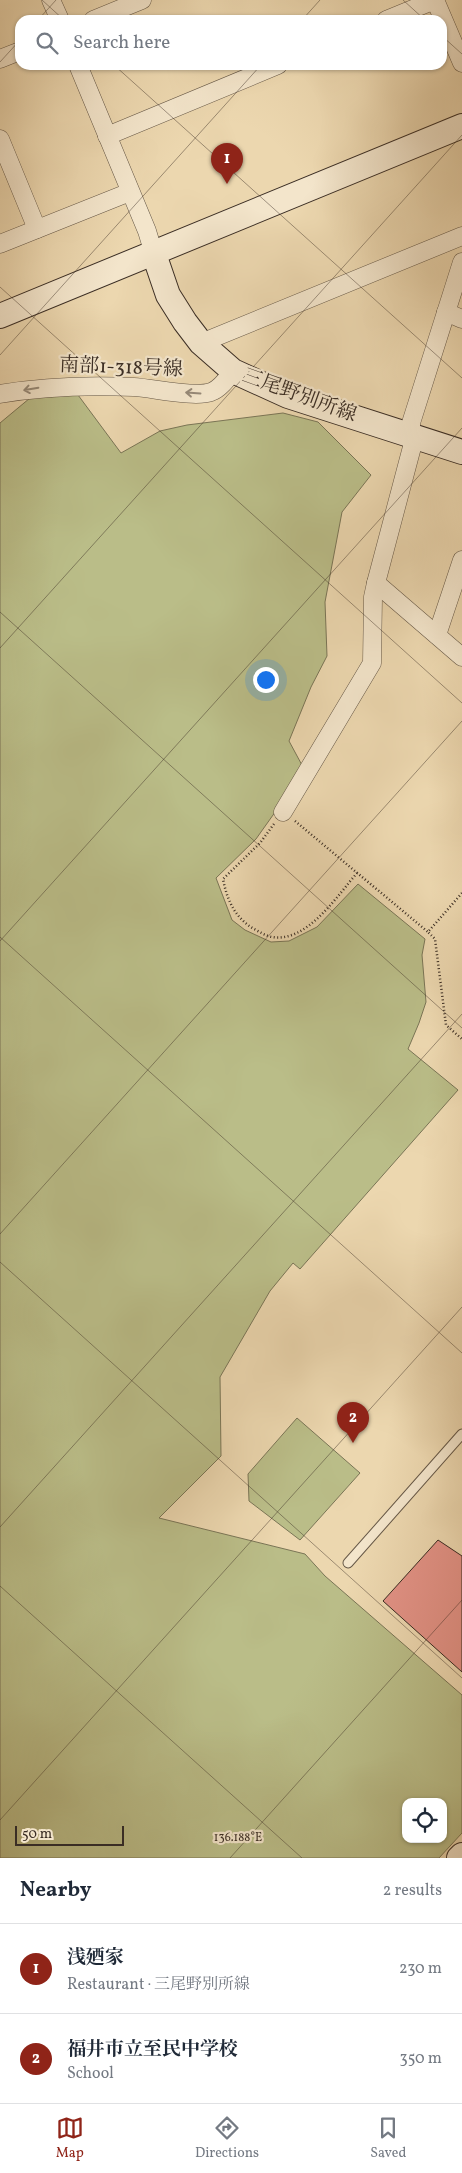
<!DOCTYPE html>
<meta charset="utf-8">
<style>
:root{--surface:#fff;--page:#f2f2f3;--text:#1f2937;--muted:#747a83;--line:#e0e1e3;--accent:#8f2418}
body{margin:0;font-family:Vollkorn,"Noto Serif JP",serif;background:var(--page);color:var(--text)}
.controls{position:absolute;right:15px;bottom:15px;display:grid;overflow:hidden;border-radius:10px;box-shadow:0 1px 4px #0004}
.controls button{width:45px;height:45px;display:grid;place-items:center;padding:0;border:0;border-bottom:1px solid var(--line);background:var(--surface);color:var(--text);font:25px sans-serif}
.scale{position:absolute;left:15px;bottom:12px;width:109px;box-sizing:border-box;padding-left:5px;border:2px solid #3a2d24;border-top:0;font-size:14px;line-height:18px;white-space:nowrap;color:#3a2d24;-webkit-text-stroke:4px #f3e5cb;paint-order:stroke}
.you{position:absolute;left:265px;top:679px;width:18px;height:18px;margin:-12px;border:4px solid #fff;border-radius:50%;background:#1a73e8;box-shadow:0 0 0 8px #1a73e833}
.badge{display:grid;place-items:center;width:32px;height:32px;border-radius:50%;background:var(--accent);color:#fff;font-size:16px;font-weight:700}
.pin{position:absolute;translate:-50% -41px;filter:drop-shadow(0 1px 2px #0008)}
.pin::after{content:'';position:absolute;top:26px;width:18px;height:15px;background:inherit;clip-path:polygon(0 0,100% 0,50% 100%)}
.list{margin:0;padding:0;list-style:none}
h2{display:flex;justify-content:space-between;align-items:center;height:65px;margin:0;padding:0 20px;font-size:21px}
h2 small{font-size:16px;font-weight:400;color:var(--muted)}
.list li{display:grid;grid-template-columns:32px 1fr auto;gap:15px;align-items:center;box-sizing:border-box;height:90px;padding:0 20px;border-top:1px solid var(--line)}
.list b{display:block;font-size:19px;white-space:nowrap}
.list p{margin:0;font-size:16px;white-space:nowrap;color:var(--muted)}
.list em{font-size:16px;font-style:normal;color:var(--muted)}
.icon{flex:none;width:28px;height:28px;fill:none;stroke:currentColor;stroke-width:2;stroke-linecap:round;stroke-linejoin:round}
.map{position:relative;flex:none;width:462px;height:1858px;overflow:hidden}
.search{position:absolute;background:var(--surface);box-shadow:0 1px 4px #0004;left:15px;right:15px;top:15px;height:55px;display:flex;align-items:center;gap:12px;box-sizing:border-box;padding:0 18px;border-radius:15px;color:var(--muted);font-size:19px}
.sheet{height:245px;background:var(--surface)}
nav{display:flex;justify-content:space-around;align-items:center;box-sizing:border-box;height:70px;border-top:1px solid var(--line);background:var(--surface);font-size:14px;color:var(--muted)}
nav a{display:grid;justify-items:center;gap:2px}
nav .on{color:var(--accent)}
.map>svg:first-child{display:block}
.green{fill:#babd88;stroke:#7a7556;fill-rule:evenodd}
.building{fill:#e39387;stroke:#3a2d24}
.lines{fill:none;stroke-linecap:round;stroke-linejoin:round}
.lane-casing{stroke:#665847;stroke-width:11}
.street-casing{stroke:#665847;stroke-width:19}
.secondary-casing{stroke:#3a2d24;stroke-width:26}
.path{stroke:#3a2d24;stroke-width:2.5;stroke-dasharray:1 2.5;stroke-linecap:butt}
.lane{stroke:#f3e5cb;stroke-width:9}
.street{stroke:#f3e5cb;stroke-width:18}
.secondary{stroke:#f3e5cb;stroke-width:24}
.oneway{stroke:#968978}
.ticks{fill:none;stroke:#3a2d24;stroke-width:1;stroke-opacity:0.45}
.labels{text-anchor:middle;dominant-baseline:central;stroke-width:4.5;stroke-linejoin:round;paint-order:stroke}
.street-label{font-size:20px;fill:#3a2d24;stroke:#f3e5cb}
.ticks-label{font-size:12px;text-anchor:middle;fill:#3a2d24;stroke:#f3e5cb;stroke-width:4.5;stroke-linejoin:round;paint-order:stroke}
</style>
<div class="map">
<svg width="462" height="1858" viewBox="0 0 462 1858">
<rect width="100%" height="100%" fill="#ecd7af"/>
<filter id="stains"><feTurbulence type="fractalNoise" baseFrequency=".004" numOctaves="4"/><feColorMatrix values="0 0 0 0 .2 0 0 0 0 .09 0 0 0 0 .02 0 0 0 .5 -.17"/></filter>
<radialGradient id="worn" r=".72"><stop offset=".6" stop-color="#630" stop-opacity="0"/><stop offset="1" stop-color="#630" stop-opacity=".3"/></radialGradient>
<g class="green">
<path d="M78 395 121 453 160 431 187 425 283 413 318 422 371 475 342 512 325 602 327 656 311 687 289 741 303 767 278 808 256 839 216 878 232 920 245 930 271 942 289 941 317 927 358 884 425 939 422 955 426 1002 419 1023 408 1049 458 1090 300 1269 293 1263 270 1291 220 1377 221 1456 159 1518 305 1554 325 1576 462 1695V1833L439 1858H0V423L30 398ZM406 1802H443V1839H406Z"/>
<path d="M297 1418 360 1473 300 1540 249 1501 248 1474Z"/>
</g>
<path class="building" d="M438 1540 462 1556V1672L383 1601Z"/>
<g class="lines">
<g class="lane-casing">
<path id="lane" d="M348 1563 462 1434"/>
</g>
<g class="street-casing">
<g id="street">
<path d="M51 0 60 20"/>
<path d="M435 0 462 63"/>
<path d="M93 20 142 0"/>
<path d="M386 20 435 0"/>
<path d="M0 59 20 51"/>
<path d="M78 65 147 231 154 254"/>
<path d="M107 136 278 65"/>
<path d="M0 139 37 229"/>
<path d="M0 244 130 192"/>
<path d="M462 262 411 423 412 447 376 583 462 657"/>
<path d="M446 312 462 319"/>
<path d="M201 343 462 236"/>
<path d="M0 394C46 386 87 385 134 387 152 388 195 398 211 392 220 389 227 379 233 371"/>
<path d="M437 635 462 560"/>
<path d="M283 812 372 663 373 597 376 583"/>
</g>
</g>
<g class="secondary-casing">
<g id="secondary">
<path d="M154 254 168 295 185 322 201 343 233 371 288 396 462 452"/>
<path d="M0 316 462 126"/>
<path d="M459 1858 462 1855"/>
</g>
</g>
<g class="path">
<path d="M295 821 428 932"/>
<path d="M274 824 260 843 223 879C227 900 235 918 254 929 260 932 266 936 272 937 307 943 337 896 357 873"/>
<path d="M462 893 428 932 435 939 446 1025 462 1039"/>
</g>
<use href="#lane" class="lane"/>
<use href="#street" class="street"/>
<use href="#secondary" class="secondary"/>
</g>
<defs><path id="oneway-shaft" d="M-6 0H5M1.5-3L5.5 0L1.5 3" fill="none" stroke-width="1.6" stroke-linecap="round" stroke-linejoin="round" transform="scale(1.25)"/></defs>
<g class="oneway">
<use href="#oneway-shaft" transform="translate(31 389) rotate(170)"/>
<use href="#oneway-shaft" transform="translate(193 393) rotate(-176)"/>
</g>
<path class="ticks" d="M42 0 64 20M403 0 425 20M38 20 56 0M302 20 320 0M442 36 462 54M0 62 20 40M114 65 462 378M0 287 462 703M0 355 261 65M0 612 462 1028M0 648 462 135M0 937 462 1353M0 941 462 428M0 1234 462 721M0 1262 462 1678M0 1527 462 1014M0 1586 302 1858M0 1820 462 1307M230 1858 462 1600"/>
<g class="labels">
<g class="street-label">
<text transform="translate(121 368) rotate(2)">南部1-318号線</text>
<text transform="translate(299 396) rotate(20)">三尾野別所線</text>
</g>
</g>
<g class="ticks-label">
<text x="238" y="1841">136.188°E</text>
</g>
<rect width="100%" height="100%" filter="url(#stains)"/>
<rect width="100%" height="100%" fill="url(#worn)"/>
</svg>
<div class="controls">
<button><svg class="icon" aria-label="locate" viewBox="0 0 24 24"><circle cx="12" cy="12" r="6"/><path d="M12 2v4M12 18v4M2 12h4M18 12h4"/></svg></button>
</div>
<div class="scale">50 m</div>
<div class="you"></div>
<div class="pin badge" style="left:227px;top:184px">1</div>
<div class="pin badge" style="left:353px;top:1443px">2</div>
<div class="search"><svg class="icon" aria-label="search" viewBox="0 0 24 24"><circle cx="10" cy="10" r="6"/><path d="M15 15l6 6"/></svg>Search here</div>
</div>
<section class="sheet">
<h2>Nearby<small>2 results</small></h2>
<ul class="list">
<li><span class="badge">1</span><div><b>浅廼家</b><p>Restaurant · 三尾野別所線</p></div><em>230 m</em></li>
<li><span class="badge">2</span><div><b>福井市立至民中学校</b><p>School</p></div><em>350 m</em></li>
</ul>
</section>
<nav>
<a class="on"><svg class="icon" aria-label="map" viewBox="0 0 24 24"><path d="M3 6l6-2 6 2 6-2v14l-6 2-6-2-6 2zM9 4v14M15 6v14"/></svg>Map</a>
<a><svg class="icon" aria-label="directions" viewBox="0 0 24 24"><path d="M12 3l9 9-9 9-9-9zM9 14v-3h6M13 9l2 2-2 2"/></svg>Directions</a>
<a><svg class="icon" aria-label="saved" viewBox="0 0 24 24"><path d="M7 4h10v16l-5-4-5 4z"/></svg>Saved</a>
</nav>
